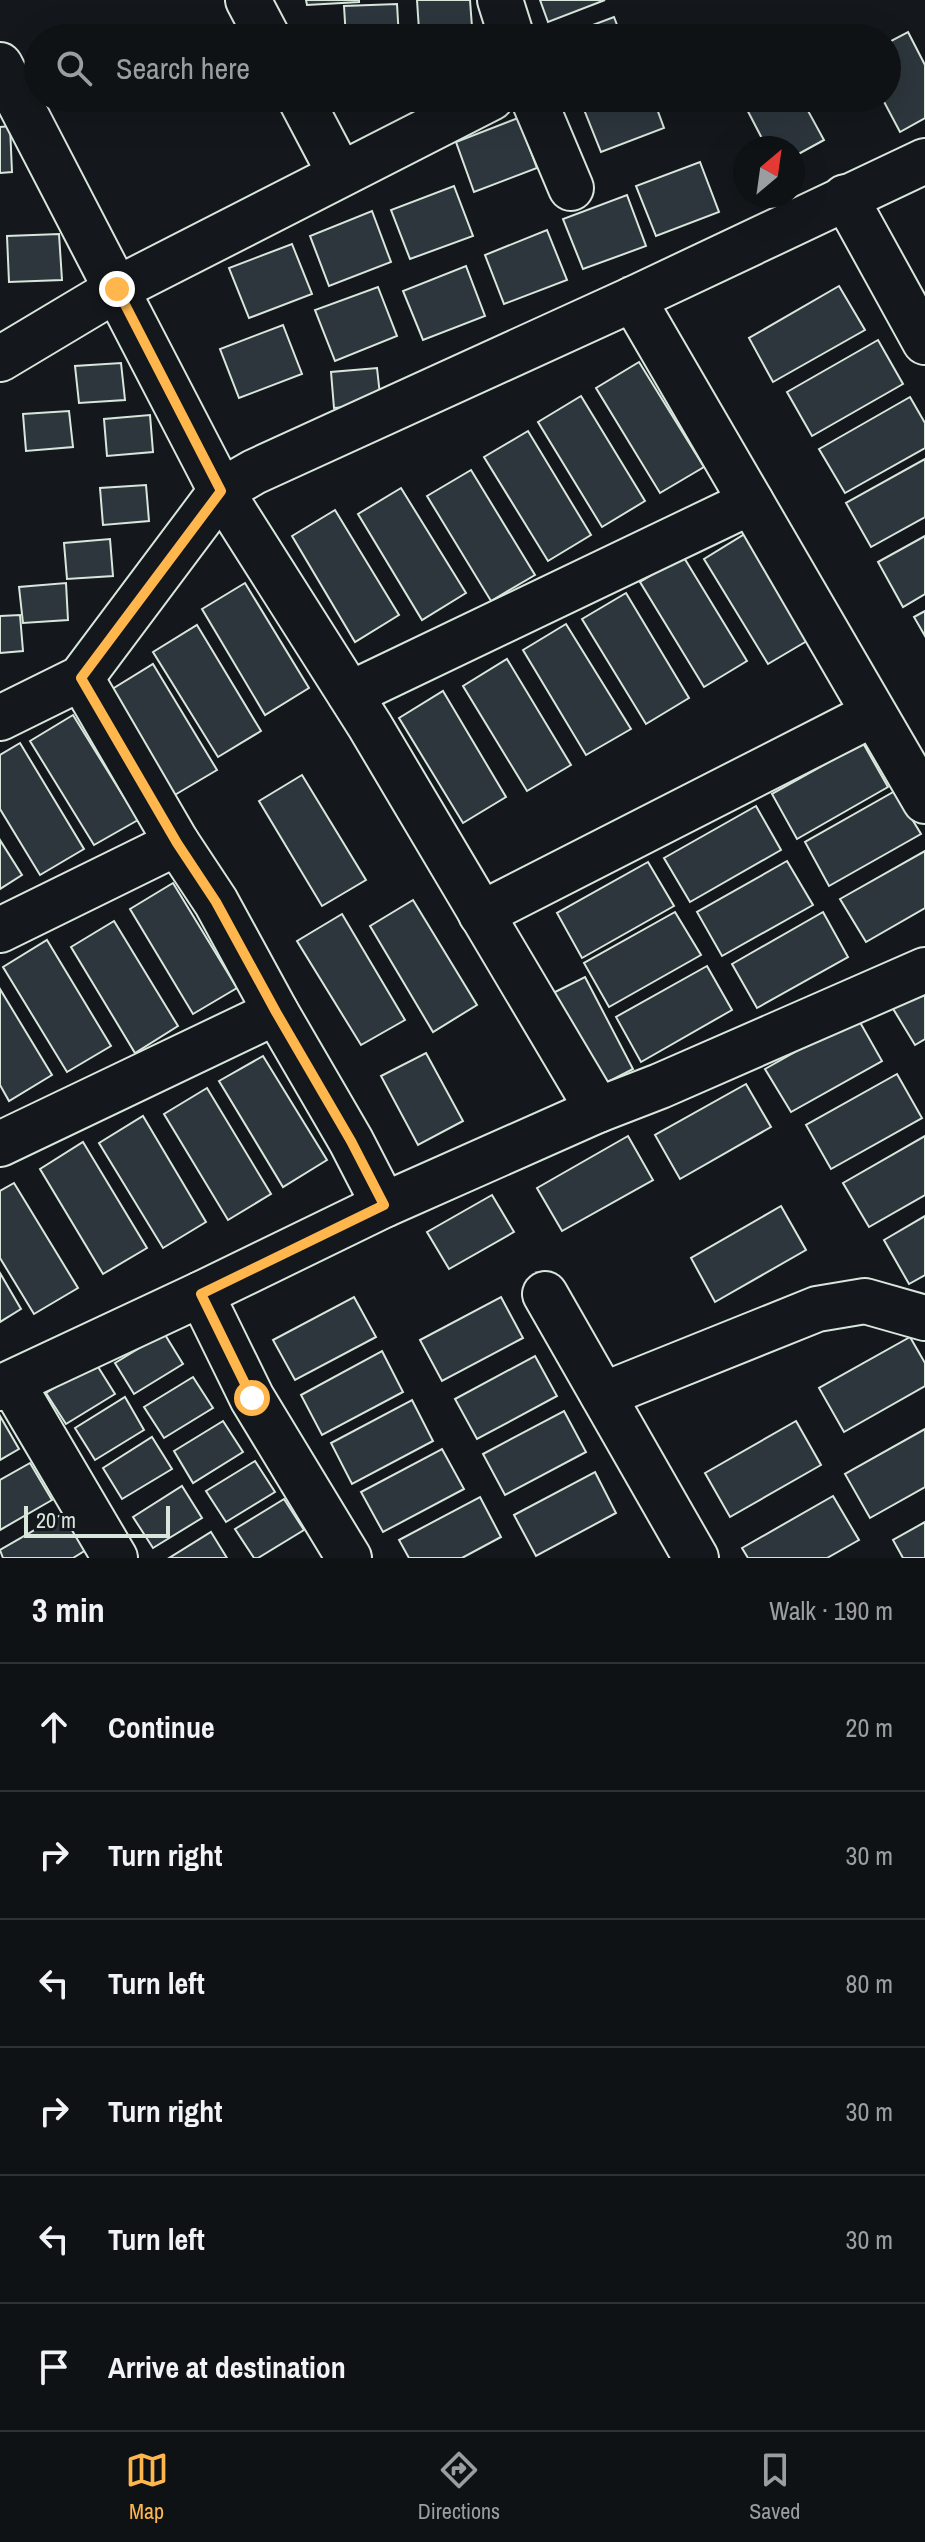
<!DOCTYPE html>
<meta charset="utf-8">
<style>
:root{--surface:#0f1215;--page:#1d2022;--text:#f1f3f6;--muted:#9b9ea0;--line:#2f3234;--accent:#ffb74d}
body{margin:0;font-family:"Archivo Narrow",sans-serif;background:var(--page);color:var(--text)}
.compass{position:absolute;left:733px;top:136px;width:72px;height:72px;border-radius:50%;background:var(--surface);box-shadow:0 8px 32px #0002;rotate:29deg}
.scale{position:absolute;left:24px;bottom:20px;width:146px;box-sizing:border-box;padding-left:8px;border:4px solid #d8e6dc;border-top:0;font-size:22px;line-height:28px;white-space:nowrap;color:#d8e6dc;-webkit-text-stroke:6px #14181c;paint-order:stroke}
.stop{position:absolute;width:24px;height:24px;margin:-18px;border:6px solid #ffb74d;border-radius:50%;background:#fff}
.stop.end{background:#ffb74d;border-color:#fff;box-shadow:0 2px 8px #0008}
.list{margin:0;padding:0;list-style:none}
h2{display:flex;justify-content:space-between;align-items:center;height:104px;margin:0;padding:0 32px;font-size:34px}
h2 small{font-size:26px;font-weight:400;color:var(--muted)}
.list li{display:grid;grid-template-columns:52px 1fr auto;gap:24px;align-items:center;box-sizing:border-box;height:128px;padding:0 32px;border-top:2px solid var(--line)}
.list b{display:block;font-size:30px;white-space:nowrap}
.list em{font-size:26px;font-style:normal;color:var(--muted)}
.icon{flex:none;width:44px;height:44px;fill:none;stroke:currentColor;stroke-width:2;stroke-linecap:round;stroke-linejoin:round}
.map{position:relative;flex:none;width:925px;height:1558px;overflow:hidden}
.search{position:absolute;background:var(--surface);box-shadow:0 8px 32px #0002;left:24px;right:24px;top:24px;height:88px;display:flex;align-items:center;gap:20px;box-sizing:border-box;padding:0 28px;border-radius:44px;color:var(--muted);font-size:30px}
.sheet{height:872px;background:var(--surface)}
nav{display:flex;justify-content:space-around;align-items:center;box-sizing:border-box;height:112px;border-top:2px solid var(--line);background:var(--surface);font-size:22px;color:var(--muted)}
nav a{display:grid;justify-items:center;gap:4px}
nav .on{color:var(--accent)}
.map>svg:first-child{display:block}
.building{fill:#2c363c;stroke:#d8e6dc;stroke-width:2}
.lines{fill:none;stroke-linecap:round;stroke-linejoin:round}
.minor-casing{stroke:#d8e6dc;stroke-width:48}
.minor{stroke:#14181c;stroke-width:44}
.route{stroke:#ffb74d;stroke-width:10}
</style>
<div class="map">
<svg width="925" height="1558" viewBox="0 0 925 1558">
<rect width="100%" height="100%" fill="#14181c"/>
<g class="building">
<path d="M306 0H359V2L307 5Z"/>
<path d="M417 0H470L472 27 419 30Z"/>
<path d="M540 0H605L548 22Z"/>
<path d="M397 4 399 38H346L344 6Z"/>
<path d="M614 17 622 38H558Z"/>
<path d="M908 32 925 65V118L900 132 882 98H887V43Z"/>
<path d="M363 98H416V103L363 105Z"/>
<path d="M592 98H653L664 128 601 152 581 102Z"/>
<path d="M741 98H801L824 140 793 157V148H767Z"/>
<path d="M518 118 537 168 474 192 456 142Z"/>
<path d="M10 126 12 172 0 173V127Z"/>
<path d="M700 162 719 212 656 236 636 186Z"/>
<path d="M454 186 473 236 410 259 391 210Z"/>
<path d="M627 195 646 246 583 269 563 219Z"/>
<path d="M372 211 391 262 329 286 310 236Z"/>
<path d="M547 230 567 280 504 304 485 255Z"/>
<path d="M59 234 62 280 9 282 7 236Z"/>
<path d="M292 244 312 294 249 318 229 268Z"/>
<path d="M466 266 485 316 423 340 403 291Z"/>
<path d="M839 286 865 330 773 382 749 338Z"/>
<path d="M378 287 397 336 335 361 315 310Z"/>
<path d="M283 325 302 374 239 398 220 349Z"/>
<path d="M878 340 903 384 812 436 787 392Z"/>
<path d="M639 362 704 467 660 493 596 388Z"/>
<path d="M121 363 125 400 79 403 75 366Z"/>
<path d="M377 368 381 404 334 408 331 372Z"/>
<path d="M581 396 645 501 602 527 538 422Z"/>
<path d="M910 397 925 423V448L845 493 819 449Z"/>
<path d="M69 411 73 447 26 451 23 414Z"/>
<path d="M150 415 153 452 107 456 104 419Z"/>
<path d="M528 431 591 535 548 561 484 457Z"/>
<path d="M925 459V517L871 547 846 503Z"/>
<path d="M471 470 535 575 491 601 427 496Z"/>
<path d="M146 485 149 521 103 525 100 488Z"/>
<path d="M401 488 466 593 422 620 358 514Z"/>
<path d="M335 510 399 615 355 642 292 536Z"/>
<path d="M748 532 812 638 768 664 704 559Z"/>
<path d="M925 536V594L903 607 878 562Z"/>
<path d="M110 539 113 576 67 579 64 543Z"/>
<path d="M683 556 747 661 704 687 640 582Z"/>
<path d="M66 583 68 620 23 623 19 587Z"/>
<path d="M245 583 309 688 265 715 202 609Z"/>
<path d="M626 593 689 698 646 724 582 619Z"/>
<path d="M925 611V636L914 617Z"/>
<path d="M20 615 23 651 0 653V616Z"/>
<path d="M566 624 631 729 586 755 523 650Z"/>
<path d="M197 625 261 731 218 757 153 652Z"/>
<path d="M507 659 571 765 527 791 463 686Z"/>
<path d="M153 664 217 770 173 796 109 691Z"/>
<path d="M443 691 506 797 463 823 399 718Z"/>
<path d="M73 715 138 820 94 845 30 741Z"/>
<path d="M20 743 84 849 40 875 0 809V755Z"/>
<path d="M863 743 888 787 797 839 772 794Z"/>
<path d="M302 775 366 880 322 906 259 801Z"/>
<path d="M895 791 921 834 829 886 805 842Z"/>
<path d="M756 806 781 850 690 902 664 858Z"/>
<path d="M0 840 22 875 0 889Z"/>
<path d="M925 851V908L866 942 840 899Z"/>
<path d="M787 861 813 905 722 956 697 912Z"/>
<path d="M648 862 674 906 582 958 557 913Z"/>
<path d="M173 883 237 988 193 1014 130 909Z"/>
<path d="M413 900 477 1005 433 1032 370 926Z"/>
<path d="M675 912 701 955 609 1007 584 963Z"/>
<path d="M823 912 848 957 757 1008 732 964Z"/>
<path d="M342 914 405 1020 361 1045 297 941Z"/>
<path d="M114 921 178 1026 135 1053 71 947Z"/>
<path d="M47 940 111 1046 67 1072 3 967Z"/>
<path d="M707 966 732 1010 641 1062 616 1017Z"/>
<path d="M585 977 633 1069 600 1086 551 994Z"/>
<path d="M925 981V1039L915 1045 889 1002Z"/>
<path d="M0 989 52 1075 9 1101 0 1085Z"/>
<path d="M857 1017 882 1061 791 1112 765 1069Z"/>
<path d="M426 1053 463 1121 418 1145 381 1076Z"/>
<path d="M263 1056 327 1160 283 1187 219 1081Z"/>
<path d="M897 1074 922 1118 831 1169 806 1125Z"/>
<path d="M746 1084 771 1127 680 1179 655 1135Z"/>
<path d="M207 1088 271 1194 228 1220 164 1114Z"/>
<path d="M143 1116 206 1222 163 1248 99 1143Z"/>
<path d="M628 1136 653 1180 562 1231 537 1188Z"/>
<path d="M925 1136V1195L869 1227 843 1183Z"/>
<path d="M83 1142 147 1248 103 1274 40 1169Z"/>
<path d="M14 1183 78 1288 34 1314 0 1258V1191Z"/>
<path d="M492 1195 514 1232 449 1269 427 1232Z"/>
<path d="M781 1206 806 1250 715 1302 691 1258Z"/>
<path d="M925 1216V1275L909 1284 884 1240Z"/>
<path d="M0 1273 21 1309 0 1322Z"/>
<path d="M354 1297 376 1337 295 1380 273 1340Z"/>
<path d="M501 1297 523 1338 442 1381 420 1340Z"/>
<path d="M164 1333 183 1364 134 1394 115 1363Z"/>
<path d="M910 1337 925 1363V1386L844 1432 819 1388Z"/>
<path d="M382 1351 403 1392 322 1435 301 1395Z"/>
<path d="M535 1356 557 1396 477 1439 455 1399Z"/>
<path d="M95 1362 115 1394 66 1424 46 1393Z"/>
<path d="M193 1377 213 1408 164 1438 144 1407Z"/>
<path d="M125 1397 144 1430 95 1460 75 1428Z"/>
<path d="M412 1400 433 1441 352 1484 331 1443Z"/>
<path d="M564 1411 586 1452 505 1495 483 1454Z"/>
<path d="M0 1416 19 1449 0 1460Z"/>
<path d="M223 1421 243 1452 193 1483 174 1451Z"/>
<path d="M796 1421 821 1465 730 1517 705 1473Z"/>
<path d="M925 1429V1487L870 1518 845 1474Z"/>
<path d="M152 1437 172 1469 122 1499 103 1468Z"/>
<path d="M442 1449 464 1489 383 1532 361 1492Z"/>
<path d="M255 1461 275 1492 226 1522 206 1491Z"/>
<path d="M30 1463 52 1500 0 1530V1480Z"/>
<path d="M595 1472 616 1513 536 1556 514 1515Z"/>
<path d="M182 1486 202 1518 153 1548 133 1517Z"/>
<path d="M833 1496 859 1540 827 1558H748L742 1548Z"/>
<path d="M480 1497 501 1537 462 1558H409L399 1540Z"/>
<path d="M284 1499 304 1530 258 1558H254L235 1529Z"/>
<path d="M64 1513 86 1550 73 1558H3L0 1550Z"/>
<path d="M925 1522V1558H903L893 1540Z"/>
<path d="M211 1532 227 1558H169Z"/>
</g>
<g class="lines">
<g class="minor-casing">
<g id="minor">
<path d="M248 0 268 38"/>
<path d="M500 0 512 38"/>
<path d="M0 65 221 491 370 726 598 1110 660 1086 925 970"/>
<path d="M300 98 340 174"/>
<path d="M533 98 571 188"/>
<path d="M845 197 925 342"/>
<path d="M633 299 925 801"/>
<path d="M0 359 117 289 491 98"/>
<path d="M81 678 177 843 216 902 276 1012 351 1141 384 1205"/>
<path d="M350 694 751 502"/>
<path d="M0 718 81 678 221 491 254 472 633 299 925 161"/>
<path d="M481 914 873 714"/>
<path d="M0 930 177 843"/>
<path d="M0 1144 276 1012"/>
<path d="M545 1294 696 1558"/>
<path d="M12 1383 115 1558"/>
<path d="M0 1388 201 1294"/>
<path d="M603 1395 817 1309 865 1301 925 1318"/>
<path d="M349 1558 252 1398 201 1294 384 1205 598 1110"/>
</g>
</g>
<use href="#minor" class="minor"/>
</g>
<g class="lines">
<path class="route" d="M117 289 221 491 81 678 177 843 216 902 276 1012 351 1141 384 1205 201 1294 252 1398"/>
</g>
</svg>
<svg class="compass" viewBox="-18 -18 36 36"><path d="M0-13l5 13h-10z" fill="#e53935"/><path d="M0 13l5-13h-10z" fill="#9b9ea0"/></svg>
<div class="scale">20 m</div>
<div class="stop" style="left:252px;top:1398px"></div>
<div class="stop end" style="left:117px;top:289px"></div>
<div class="search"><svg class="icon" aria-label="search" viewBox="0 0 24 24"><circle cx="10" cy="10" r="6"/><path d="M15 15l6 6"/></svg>Search here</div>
</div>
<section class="sheet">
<h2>3 min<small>Walk · 190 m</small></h2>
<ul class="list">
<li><svg class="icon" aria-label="ahead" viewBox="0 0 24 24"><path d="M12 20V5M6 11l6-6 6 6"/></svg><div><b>Continue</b></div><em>20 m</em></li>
<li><svg class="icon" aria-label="right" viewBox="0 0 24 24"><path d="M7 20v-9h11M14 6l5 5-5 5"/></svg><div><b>Turn right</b></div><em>30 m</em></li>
<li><svg class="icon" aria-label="left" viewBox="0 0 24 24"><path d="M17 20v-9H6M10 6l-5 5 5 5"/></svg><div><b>Turn left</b></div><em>80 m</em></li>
<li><svg class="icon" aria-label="right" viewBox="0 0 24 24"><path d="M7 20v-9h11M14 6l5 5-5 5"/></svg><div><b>Turn right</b></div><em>30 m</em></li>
<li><svg class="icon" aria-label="left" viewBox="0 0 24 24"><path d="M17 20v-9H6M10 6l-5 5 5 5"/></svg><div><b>Turn left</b></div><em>30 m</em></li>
<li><svg class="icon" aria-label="arrive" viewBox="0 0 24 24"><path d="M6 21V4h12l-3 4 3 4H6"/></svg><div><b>Arrive at destination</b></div></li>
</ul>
</section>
<nav>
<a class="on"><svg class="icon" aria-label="map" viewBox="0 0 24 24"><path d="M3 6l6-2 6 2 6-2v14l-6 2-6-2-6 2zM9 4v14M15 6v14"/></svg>Map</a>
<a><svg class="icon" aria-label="directions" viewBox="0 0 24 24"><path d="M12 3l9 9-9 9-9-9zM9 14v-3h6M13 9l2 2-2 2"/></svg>Directions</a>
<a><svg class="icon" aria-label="saved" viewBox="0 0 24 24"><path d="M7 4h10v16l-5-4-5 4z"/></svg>Saved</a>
</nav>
